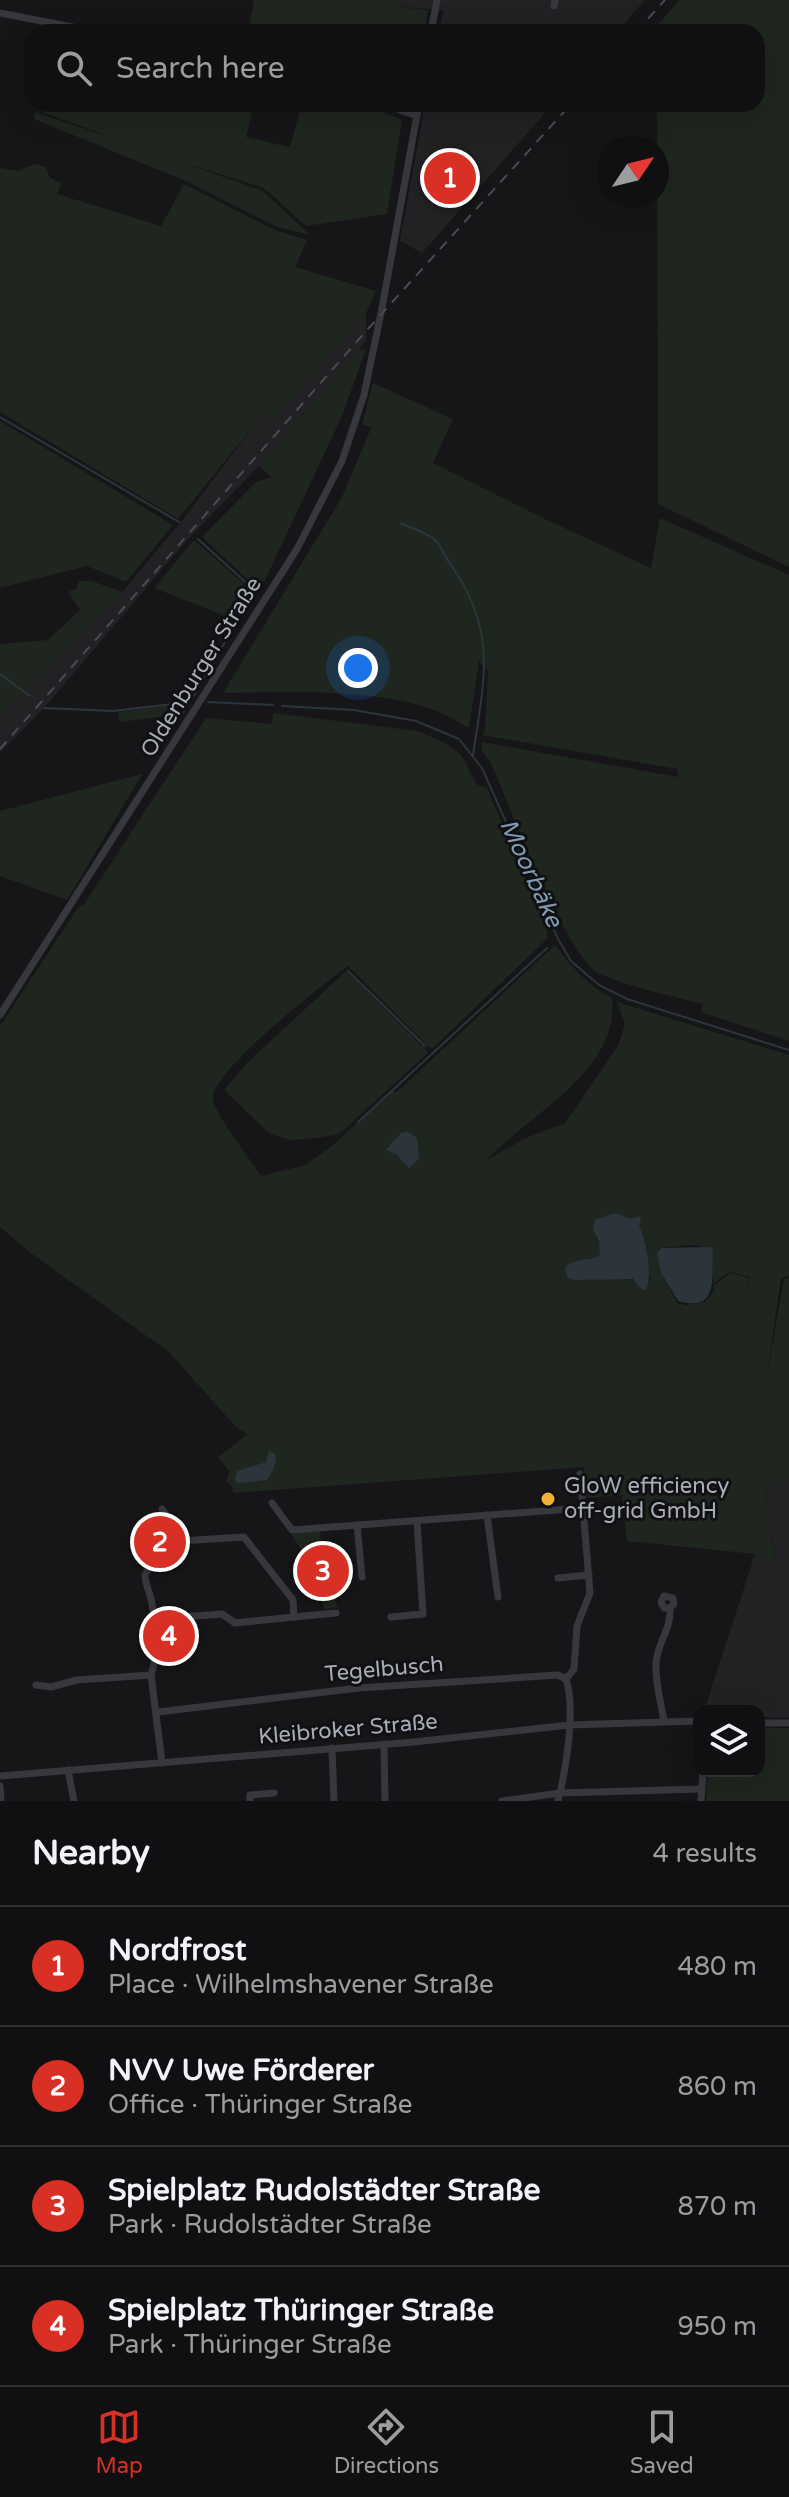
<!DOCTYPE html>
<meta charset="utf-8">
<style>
:root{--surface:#101012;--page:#1e1e20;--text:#f1f3f6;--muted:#9c9d9f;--line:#303032;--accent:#d93025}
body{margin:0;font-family:"Varela Round",sans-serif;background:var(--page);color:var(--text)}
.controls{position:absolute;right:24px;bottom:24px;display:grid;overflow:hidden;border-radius:16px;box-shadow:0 8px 32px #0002}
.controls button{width:72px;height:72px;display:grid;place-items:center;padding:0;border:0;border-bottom:2px solid var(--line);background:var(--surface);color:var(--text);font:40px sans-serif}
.compass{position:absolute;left:597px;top:136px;width:72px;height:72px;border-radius:50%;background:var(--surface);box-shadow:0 8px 32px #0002;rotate:55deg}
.you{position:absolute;left:358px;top:668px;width:28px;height:28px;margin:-20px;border:6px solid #fff;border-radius:50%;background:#1a73e8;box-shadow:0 0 0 12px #1a73e833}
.badge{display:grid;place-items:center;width:52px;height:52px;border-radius:50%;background:var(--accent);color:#fff;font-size:26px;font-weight:700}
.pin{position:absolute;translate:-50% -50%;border:4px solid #fff;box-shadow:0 2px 8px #0006}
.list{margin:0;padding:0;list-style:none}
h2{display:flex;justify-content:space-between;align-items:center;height:104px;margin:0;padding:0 32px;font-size:34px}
h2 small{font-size:26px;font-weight:400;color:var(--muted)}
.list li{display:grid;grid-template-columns:52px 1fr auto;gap:24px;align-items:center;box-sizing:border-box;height:120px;padding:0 32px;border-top:2px solid var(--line)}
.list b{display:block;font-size:30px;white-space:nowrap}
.list p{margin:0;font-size:26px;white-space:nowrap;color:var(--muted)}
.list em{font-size:26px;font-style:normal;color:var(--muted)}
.icon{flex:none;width:44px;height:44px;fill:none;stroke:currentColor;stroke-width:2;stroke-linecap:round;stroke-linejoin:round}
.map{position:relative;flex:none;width:789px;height:1801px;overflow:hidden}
.search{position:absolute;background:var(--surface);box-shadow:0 8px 32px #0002;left:24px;right:24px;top:24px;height:88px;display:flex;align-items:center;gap:20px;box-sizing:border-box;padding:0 28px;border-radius:24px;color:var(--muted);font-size:30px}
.sheet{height:584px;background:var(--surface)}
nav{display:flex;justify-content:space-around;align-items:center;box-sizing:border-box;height:112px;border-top:2px solid var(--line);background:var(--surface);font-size:22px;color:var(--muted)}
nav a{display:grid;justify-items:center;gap:4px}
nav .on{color:var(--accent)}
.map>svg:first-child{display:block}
.built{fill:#222225}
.green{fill:#1e261f;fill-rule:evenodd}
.water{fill:#2c353c}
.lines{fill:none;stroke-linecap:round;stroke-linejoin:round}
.stream{stroke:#2c353c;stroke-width:2}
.minor{stroke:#37383d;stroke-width:7}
.rail{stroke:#4a4c52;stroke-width:2;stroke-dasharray:10 8;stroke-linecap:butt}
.poi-dot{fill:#f2b134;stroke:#111113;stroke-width:3}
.labels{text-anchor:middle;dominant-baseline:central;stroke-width:6;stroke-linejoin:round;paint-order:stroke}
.street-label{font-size:22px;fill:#a8adb8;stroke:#111113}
.poi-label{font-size:22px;fill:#a8adb8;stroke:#111113;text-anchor:start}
.water-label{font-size:24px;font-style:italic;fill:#7f9bb3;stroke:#111113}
</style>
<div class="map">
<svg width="789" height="1801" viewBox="0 0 789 1801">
<rect width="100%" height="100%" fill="#161618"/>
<g class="built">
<path d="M398 0H645L617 32H439L443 10 398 7Z"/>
<path d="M425 104H553L422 253 400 241Z"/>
<path d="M366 313V340L359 350 259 466 187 540 44 708 0 753V718L36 677 122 592 184 518 264 412 274 420Z"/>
<path d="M789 1478V1718L759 1717V1711H704L755 1554 775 1564 765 1486Z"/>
</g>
<g class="green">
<path d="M254 0H398V7L428 10 424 32H248Z"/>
<path d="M680 0H789V567L658 504 657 114 634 104H757V32H651Z"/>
<path d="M36 104H254L246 137 290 147 302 104H364L402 120 387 214 306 226 264 188 178 161 263 191 310 235 277 227 186 181 34 119 35 112 121 141 34 109Z"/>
<path d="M34 164 46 167 50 178 61 183 57 194 161 226 184 184 275 230 307 240 295 267 376 291 366 313 274 420 264 413 178 519 0 412V168L18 171Z"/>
<path d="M366 349 342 416 260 591 202 537 256 482 272 477 259 466 359 350Z"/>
<path d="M373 383 453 419 433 463 547 520 651 568 660 518 789 575V1041L701 1012 703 1004C669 995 633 988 602 975 567 962 508 802 491 763L482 751V742L678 777 677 769 482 735 485 728 488 671 479 661 469 728C457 722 444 713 431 709 370 688 287 692 223 693L342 497 371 428 362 424Z"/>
<path d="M0 421 173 525 126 582 87 566 0 588Z"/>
<path d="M194 540 252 591 235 620 154 588Z"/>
<path d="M79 581H92L122 592 36 677 0 718V644L48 640 80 610 68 592 77 588Z"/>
<path d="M190 703 184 714 119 722 118 712Z"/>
<path d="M273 713 418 731 447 744 462 756 476 784 487 788 544 921 548 938 432 1049 428 1046 425 1049 428 1053 339 1134 316 1138 291 1140 270 1134 224 1090 248 1062 346 971 422 1046 425 1043 348 966C323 984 213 1070 213 1098 213 1112 251 1160 261 1176L305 1165 332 1146 392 1091 397 1092 555 945C572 967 587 985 612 998 620 1072 528 1114 487 1160L526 1138 565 1123 618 1046 625 1024 617 1002 789 1055V1275L781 1278 767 1375 784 1279 789 1277V1478L765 1487 775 1565 755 1554 627 1541 622 1495 587 1498 584 1467 233 1493 232 1486 226 1482 229 1471 218 1457 248 1434 236 1427 169 1352 32 1254 0 1227V1026L79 906H83L206 718 272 724ZM630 1219C650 1233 646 1258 650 1280L638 1283C623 1272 593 1281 575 1280L573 1261H585L601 1255 599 1242 595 1237ZM691 1245 712 1248 713 1284 729 1272 750 1277 746 1297 749 1278 730 1273 714 1285V1291L705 1302 687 1305 677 1303 661 1273 662 1248Z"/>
<path d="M142 774 67 900 0 876V811Z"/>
<path d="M320 1530 322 1551 331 1566 337 1608 324 1609 319 1576 291 1534Z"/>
<path d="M759 1728H789V1801H706L708 1771H759Z"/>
</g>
<g class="water">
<path d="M408 1132 417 1138 419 1159 409 1168 396 1154 386 1150 401 1133Z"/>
<path d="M616 1213 630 1219 640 1216 641 1220 639 1225C646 1239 653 1276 646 1289L642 1290 633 1279 575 1280 568 1278 565 1270C570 1256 588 1263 600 1255L599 1242 593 1229 595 1220Z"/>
<path d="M710 1247 713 1250C711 1277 720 1313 678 1301L661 1273 657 1252 662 1248Z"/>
<path d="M269 1451 275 1454C277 1465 273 1470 267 1480L239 1483 235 1480 237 1471 266 1462Z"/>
</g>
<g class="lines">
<g class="stream">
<path d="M0 417 179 522"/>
<path d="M401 523C411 528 425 532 434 539 441 545 445 558 451 565 498 632 484 680 473 755"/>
<path d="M198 539 254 590 235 625"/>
<path d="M0 674 30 696"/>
<path d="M208 702 273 705"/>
<path d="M282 706 354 710 416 721 459 739 482 768 558 939 571 961 599 985 627 999 789 1050"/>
<path d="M44 708 113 711 190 702 229 635"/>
<path d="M348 971 424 1045"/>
<path d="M358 1122 547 948"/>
</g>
<g class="minor">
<path d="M554 6 555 0"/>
<path d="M0 13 98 32"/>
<path d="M431 32 437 0"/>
<path d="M384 104 417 116"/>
<path d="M0 1015 297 549 342 461 364 395 382 308 419 104"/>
<path d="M580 1474 583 1508"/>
<path d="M272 1503 292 1530 583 1508 590 1593 577 1626 574 1669 566 1679"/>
<path d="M162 1509 176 1530 179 1541"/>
<path d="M487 1515 498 1597"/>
<path d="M357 1525 362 1577"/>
<path d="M558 1578 589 1575"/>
<path d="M294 1617 336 1613"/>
<path d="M391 1617 423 1614 417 1522"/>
<path d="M151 1675C159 1652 156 1623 151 1599 149 1590 145 1584 145 1575L149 1567 179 1541 244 1537 293 1600 294 1617 235 1623 222 1614 154 1619"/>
<path d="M151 1675 162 1763"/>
<path d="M36 1685 51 1687 77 1680 151 1675"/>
<path d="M158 1712 359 1688 558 1675 566 1679C576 1709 566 1770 558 1801"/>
<path d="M664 1721C661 1703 655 1682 656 1663 657 1643 672 1628 670 1608H664L661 1602 664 1596 673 1598 674 1604 670 1608"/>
<path d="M759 1723H789"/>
<path d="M384 1744 385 1801"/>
<path d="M332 1748 334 1801"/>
<path d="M68 1770 74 1801"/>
<path d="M0 1776 414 1742 569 1725 699 1721"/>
<path d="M0 1786 1 1801"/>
<path d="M250 1801V1795L274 1793"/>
<path d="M502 1801 560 1793 702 1789"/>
<path d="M701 1801 703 1771"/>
</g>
<g class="rail">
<path d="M636 32 665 0"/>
<path d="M0 749 367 330 571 104"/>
</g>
</g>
<circle class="poi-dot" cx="548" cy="1499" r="8"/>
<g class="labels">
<g class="street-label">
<text transform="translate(201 667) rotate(-58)">Oldenburger Straße</text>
<text transform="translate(384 1669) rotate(-5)">Tegelbusch</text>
<text transform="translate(348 1729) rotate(-5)">Kleibroker Straße</text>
</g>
<g class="poi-label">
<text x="564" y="1486">GloW efficiency<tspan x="564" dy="25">off-grid GmbH</tspan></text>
</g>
<g class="water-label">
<text transform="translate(531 873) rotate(65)">Moorbäke</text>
</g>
</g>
</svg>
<div class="controls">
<button><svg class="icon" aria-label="layers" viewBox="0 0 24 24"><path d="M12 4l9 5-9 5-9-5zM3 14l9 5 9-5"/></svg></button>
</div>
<svg class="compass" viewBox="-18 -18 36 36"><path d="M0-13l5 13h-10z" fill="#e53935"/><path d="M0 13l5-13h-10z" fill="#9c9d9f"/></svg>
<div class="you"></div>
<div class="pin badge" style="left:450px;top:178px">1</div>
<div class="pin badge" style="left:160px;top:1542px">2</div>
<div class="pin badge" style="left:323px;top:1571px">3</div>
<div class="pin badge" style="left:169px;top:1636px">4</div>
<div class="search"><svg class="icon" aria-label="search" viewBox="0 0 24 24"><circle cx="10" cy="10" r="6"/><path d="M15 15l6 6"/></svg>Search here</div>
</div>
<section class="sheet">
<h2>Nearby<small>4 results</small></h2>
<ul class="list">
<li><span class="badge">1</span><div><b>Nordfrost</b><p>Place · Wilhelmshavener Straße</p></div><em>480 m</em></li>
<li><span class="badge">2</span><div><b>NVV Uwe Förderer</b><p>Office · Thüringer Straße</p></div><em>860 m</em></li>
<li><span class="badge">3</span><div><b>Spielplatz Rudolstädter Straße</b><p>Park · Rudolstädter Straße</p></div><em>870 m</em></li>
<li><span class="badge">4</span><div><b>Spielplatz Thüringer Straße</b><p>Park · Thüringer Straße</p></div><em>950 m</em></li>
</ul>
</section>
<nav>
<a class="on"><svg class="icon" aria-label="map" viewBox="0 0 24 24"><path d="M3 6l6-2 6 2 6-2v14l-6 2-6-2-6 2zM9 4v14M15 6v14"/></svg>Map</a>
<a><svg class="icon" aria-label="directions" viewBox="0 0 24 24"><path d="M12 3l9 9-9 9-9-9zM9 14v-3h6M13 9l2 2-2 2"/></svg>Directions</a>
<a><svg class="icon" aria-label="saved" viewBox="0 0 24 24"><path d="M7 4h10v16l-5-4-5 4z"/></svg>Saved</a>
</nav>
